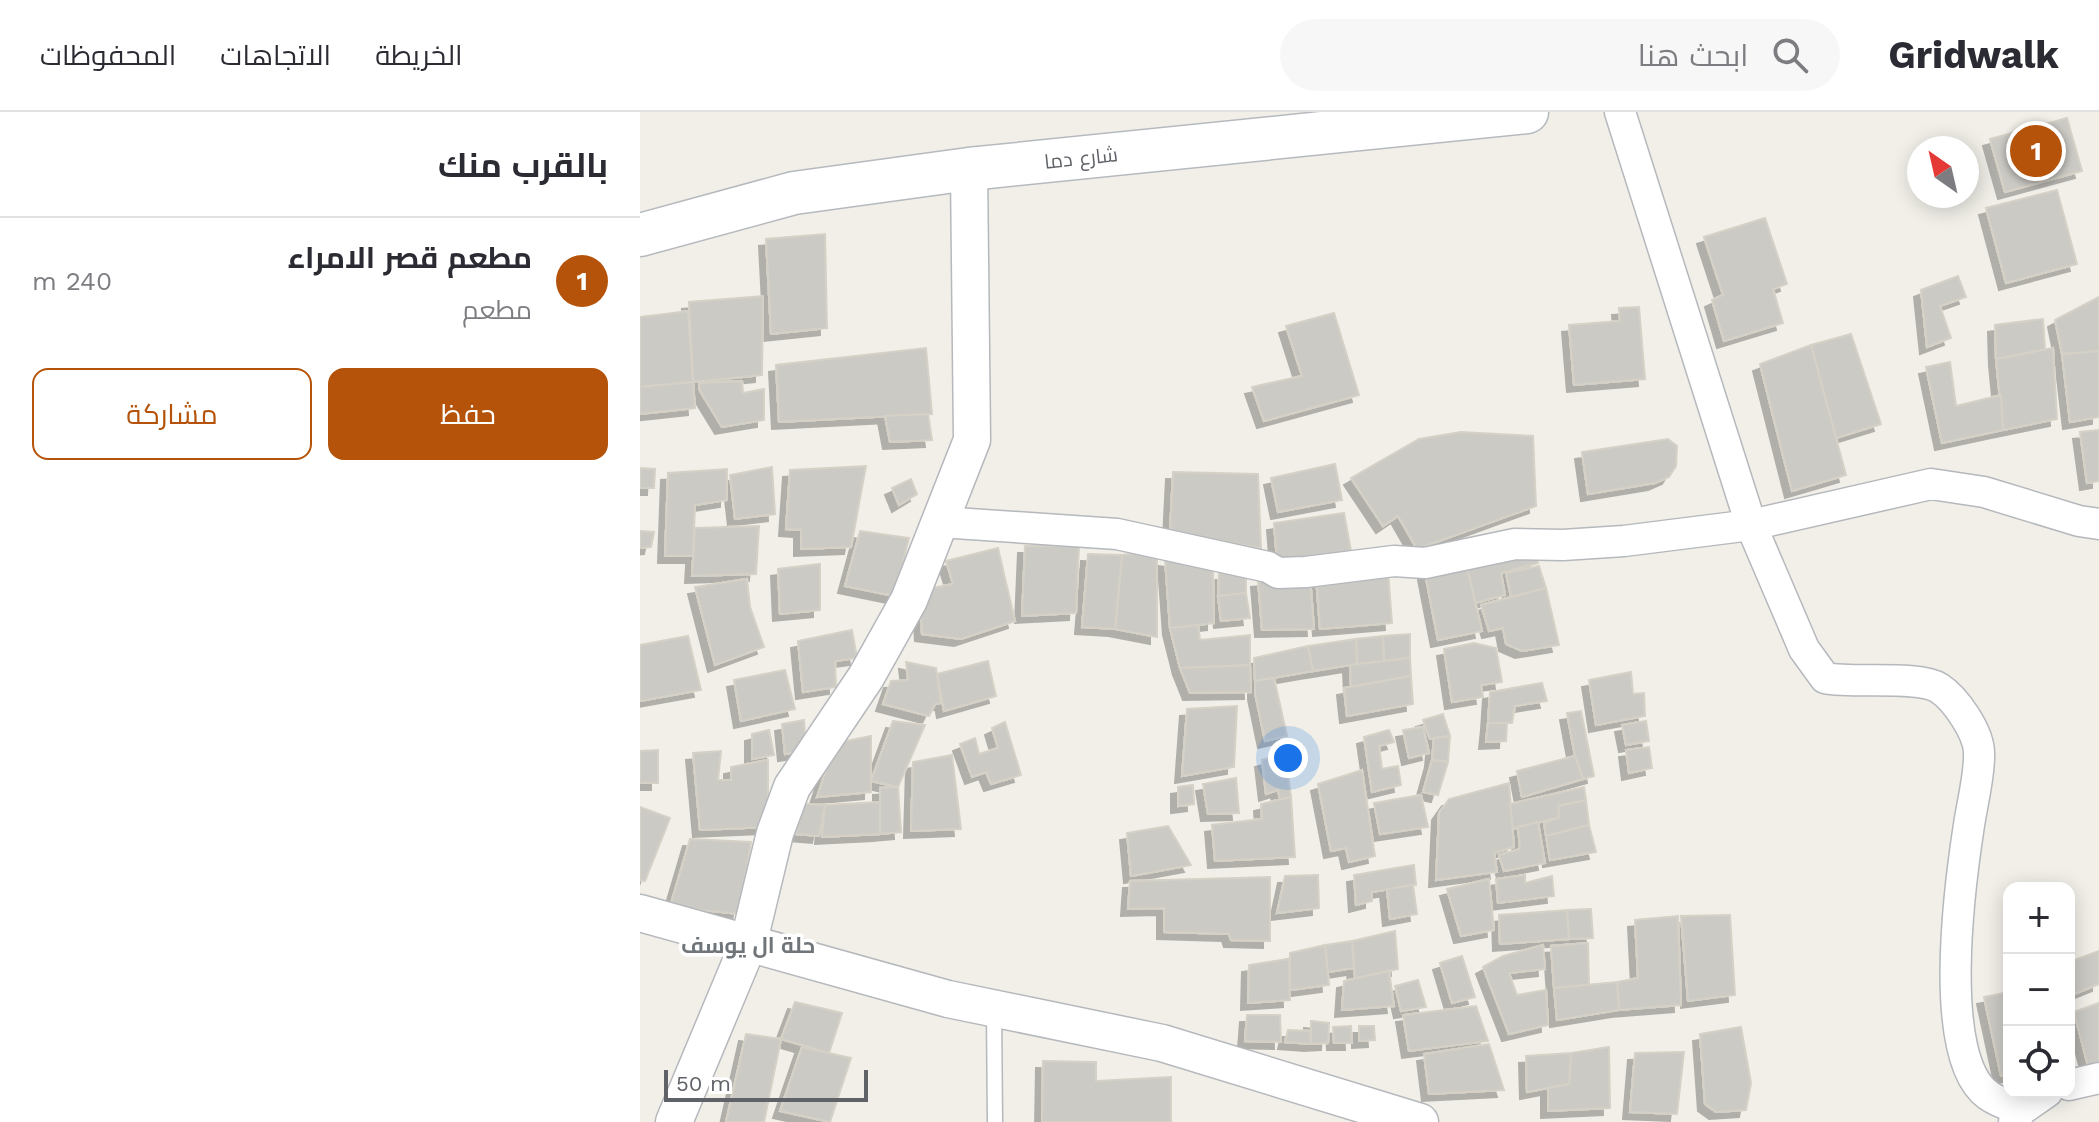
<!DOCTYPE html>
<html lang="ar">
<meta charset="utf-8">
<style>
:root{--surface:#fff;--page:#f7f7f7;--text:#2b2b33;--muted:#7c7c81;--line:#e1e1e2;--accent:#b45309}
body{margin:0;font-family:"Work Sans",Cairo,sans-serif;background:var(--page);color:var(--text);direction:rtl}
.controls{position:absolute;right:24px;bottom:24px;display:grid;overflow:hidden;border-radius:16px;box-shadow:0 4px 20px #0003}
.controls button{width:72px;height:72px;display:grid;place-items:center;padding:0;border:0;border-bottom:2px solid var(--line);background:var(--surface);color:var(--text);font:40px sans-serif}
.compass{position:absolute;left:1267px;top:24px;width:72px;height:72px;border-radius:50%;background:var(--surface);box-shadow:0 4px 20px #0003;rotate:326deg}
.scale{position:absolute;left:24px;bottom:20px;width:204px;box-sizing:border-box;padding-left:8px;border:4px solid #5f6368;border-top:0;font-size:22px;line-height:28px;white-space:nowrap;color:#5f6368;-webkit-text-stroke:6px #fff;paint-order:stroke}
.you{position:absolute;left:648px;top:646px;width:28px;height:28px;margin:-20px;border:6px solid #fff;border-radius:50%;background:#1a73e8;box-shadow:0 0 0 12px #1a73e833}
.badge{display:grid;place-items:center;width:52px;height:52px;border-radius:50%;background:var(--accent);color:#fff;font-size:26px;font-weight:700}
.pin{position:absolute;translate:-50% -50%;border:4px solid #fff;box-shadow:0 2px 8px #0006}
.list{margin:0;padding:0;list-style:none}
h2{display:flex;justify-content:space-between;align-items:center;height:104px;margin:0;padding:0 32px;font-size:34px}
h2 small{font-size:26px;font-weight:400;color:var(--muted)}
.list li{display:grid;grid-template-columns:52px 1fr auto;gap:24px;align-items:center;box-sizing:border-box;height:128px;padding:0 32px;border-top:2px solid var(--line)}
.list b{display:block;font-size:30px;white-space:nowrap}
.list p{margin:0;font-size:26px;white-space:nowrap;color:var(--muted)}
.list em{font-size:26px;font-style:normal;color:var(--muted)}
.actions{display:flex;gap:16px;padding:24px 32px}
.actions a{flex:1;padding:18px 0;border:2px solid var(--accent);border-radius:16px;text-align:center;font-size:28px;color:var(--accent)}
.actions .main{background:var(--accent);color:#fff}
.icon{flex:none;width:44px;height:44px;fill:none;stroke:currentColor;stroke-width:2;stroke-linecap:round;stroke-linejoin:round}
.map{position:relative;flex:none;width:1459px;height:1010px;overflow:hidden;direction:ltr}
header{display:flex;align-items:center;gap:48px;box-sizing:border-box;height:112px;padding:0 40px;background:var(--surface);border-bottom:2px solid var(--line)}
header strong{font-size:38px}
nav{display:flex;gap:44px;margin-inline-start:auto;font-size:28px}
.search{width:560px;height:72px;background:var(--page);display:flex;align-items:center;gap:20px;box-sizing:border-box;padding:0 28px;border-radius:44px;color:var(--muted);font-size:30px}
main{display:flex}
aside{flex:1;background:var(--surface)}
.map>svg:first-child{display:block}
.building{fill:#cccac5;stroke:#d6d1c6;stroke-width:2;filter:url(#shadow)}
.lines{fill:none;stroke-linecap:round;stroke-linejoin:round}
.service-casing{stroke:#b5b8bc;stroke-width:17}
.minor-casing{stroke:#b5b8bc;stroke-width:33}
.tertiary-casing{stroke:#b5b8bc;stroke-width:39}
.secondary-casing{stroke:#b6babf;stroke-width:45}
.service{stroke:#fff;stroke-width:14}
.minor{stroke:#fff;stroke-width:30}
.tertiary{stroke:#fff;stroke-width:36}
.secondary{stroke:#fff;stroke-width:42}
.labels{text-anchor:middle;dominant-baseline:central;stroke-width:7;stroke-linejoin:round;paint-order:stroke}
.street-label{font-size:20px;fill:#5f6368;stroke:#fff}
.neighbourhood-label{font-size:22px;font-weight:bold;fill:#70757a;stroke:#fff}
</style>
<header>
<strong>Gridwalk</strong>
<div class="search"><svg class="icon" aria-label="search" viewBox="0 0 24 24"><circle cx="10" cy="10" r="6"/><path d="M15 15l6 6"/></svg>ابحث هنا</div>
<nav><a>الخريطة</a><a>الاتجاهات</a><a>المحفوظات</a></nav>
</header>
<main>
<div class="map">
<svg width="1459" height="1010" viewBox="0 0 1459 1010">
<defs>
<filter id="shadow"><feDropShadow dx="-7" dy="7" stdDeviation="0" flood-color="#0004"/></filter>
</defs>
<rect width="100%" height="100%" fill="#f1efe8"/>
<g class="building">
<path d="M1427 6 1442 59 1365 80 1350 27Z"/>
<path d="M1417 78 1437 152 1366 171 1346 96Z"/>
<path d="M1125 106 1147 172 1133 177 1143 211 1084 229 1072 188 1083 183 1064 125Z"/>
<path d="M185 122 187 216 131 222 126 127Z"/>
<path d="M1318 164 1326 185 1300 194 1311 226 1287 235 1281 178Z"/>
<path d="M123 184 122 263 53 270 49 190Z"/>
<path d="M1459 185V239L1422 242 1415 208Z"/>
<path d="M999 195 1005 267 934 273 929 213 980 209 979 196Z"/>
<path d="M48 199 53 270 0 275V205Z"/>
<path d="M694 201 719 283 624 309 612 275 662 264 646 214Z"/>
<path d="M1403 207 1405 238 1356 247 1355 213Z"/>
<path d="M1211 222 1241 312 1196 326 1171 233Z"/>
<path d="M1171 233 1206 363 1152 379 1120 252Z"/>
<path d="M286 236 292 302 139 310 136 253Z"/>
<path d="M1413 236 1417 307 1363 318 1356 247Z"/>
<path d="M1459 239V305L1430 310 1422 242Z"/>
<path d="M1310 250 1316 294 1361 283 1363 318 1302 331 1286 255Z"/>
<path d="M102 269 103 281 124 277V308L82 315 60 279 59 271Z"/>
<path d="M53 270 55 296 0 302V275Z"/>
<path d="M288 302 292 328 250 330 245 304Z"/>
<path d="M1459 318V369L1447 371 1440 320Z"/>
<path d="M821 320 893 324 896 394 777 437 758 404 743 414 711 366 779 327Z"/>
<path d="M1028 327 1037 334 1036 354 1029 365 1015 371 948 382 942 340Z"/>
<path d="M695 352 702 388 638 400 631 366Z"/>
<path d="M226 354 211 435 161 437V418L146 417 150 358Z"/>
<path d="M132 355 135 402 95 407 90 363Z"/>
<path d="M0 356 15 357 14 376H0Z"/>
<path d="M87 357V388L55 393 53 444H25L28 361Z"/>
<path d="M533 360 618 362 621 436 530 420Z"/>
<path d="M271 367 277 382 259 393 252 376Z"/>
<path d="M704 401 711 439 637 449 634 411Z"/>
<path d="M119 414 116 462 52 464 55 416Z"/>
<path d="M0 419 14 420 11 435 0 436Z"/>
<path d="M220 419 269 426 254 484 205 474Z"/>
<path d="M385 434H439L436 501 382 504Z"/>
<path d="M358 436 375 509 321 527 282 522 281 504 286 477 313 472 306 449Z"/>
<path d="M894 437 898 451 861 461 865 483 835 491 826 451Z"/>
<path d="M517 439V525L475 517 482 443Z"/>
<path d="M448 442 482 443 475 517 442 515Z"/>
<path d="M525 447 573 454 574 511 530 516Z"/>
<path d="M826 451 842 519 798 528 785 461Z"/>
<path d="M180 452V498L140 502 138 457Z"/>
<path d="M899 454 906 476 871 485 866 461Z"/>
<path d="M748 459 752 511 680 517 676 465Z"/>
<path d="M579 461H606V481L578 484Z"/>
<path d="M670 464 674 517 622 518 618 468Z"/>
<path d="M107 467 110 495 124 535 75 553 55 475Z"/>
<path d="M906 476 919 533 882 539 866 532 863 516 849 519 841 493Z"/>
<path d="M606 481 610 506 581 509 578 484Z"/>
<path d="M558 513 560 528 610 523V553L540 556 530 516Z"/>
<path d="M212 518 217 546 195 549 196 575 163 580 158 529Z"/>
<path d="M770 522V546L744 549 743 524Z"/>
<path d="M48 524 61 578 0 589V533Z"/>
<path d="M743 524 744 549 717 552 716 527Z"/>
<path d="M716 527 717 552 673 559 668 534Z"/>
<path d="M834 531 856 536 862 570 841 573 843 585 812 590 804 537Z"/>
<path d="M668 534 673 559 615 569 614 546Z"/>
<path d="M770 546 771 564 711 575 710 553Z"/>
<path d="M348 549 356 584 304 599 297 562Z"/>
<path d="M266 550 296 556 301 591 295 592 289 604 243 592 251 569 268 568Z"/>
<path d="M610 553 611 580 550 581 540 556Z"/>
<path d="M145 558 155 597 101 609 94 568Z"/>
<path d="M991 560 993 582 1004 581 1005 604 956 613 949 568Z"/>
<path d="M771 564 773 592 707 604 704 576Z"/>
<path d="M634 566 647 624 625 629 615 581V569Z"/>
<path d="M902 571 907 589 875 594 872 611H848L850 580Z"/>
<path d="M597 594 594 655 542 664 547 597Z"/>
<path d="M941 599 954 664 943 667 935 644 927 601Z"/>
<path d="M803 602 810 624 790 627 783 608Z"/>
<path d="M164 608 166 639 145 642 142 612Z"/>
<path d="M253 609 285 613 258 675 231 669Z"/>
<path d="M1006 609 1009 629 986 633 982 613Z"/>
<path d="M365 610 381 663 351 672 346 660 332 665 320 632 335 626 339 642 358 636 352 616Z"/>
<path d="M848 611H867L866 629 846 630Z"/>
<path d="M783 615 789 641 769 646 763 618Z"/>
<path d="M129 618 134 643 112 647V622Z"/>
<path d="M749 618 754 630 739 634 742 657 758 654 761 673 732 680 724 625Z"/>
<path d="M231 624V680L177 685 195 631Z"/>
<path d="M810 624 808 650 792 648 794 626Z"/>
<path d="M1009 635 1012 656 989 661 986 638Z"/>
<path d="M18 638V671H0V639Z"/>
<path d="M81 639 78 668H91V655L128 648V715L60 718 53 641Z"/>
<path d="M645 642 651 685 640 688 638 678 626 682 622 648Z"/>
<path d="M312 643 321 717 271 719 273 650Z"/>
<path d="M935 644 943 667 882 685 877 659Z"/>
<path d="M792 648 808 650 798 683 783 680Z"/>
<path d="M722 658 735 744 709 750 706 736 691 739 678 672Z"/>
<path d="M596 666 599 701 568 702 563 672Z"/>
<path d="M869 671 874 735 854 741 857 760 796 768 799 701 809 687Z"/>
<path d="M553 673 554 692 538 694V675Z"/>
<path d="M258 675 261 720 240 722V676Z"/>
<path d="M944 675 946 688 918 694 920 705 873 717 870 692Z"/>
<path d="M781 683 788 715 740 722 734 691Z"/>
<path d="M651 685 655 745 575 749 572 713 622 707 621 692Z"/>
<path d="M946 688 949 713 906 724 904 711 920 705 918 694Z"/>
<path d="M240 690V722L182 725 185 693Z"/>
<path d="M164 692 185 693 179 724 156 722Z"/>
<path d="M0 695 30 706 5 769 0 768Z"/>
<path d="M898 710 905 751 864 759 859 743 880 737 878 715Z"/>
<path d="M949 713 956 740 910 748 906 724Z"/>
<path d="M528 714 551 753 491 764 487 721Z"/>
<path d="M50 727 111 730 99 802 30 795Z"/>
<path d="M774 753 776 773 732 780V789L716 793 714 763Z"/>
<path d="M678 763 679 796 637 801 645 764Z"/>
<path d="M885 763V771L912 764 914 784 858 791 856 767Z"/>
<path d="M630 765V829L591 828 589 822 524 820V796L488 797 490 769Z"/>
<path d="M849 767 854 818 821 824 807 777Z"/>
<path d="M773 773 777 802 750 807 747 777Z"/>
<path d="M951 797 953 826 929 827 927 798Z"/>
<path d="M927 798 929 827 860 832 859 803Z"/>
<path d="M1090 803 1095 883 1048 889 1041 804Z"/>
<path d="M1038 804 1041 893 979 898 977 870 998 866 995 808Z"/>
<path d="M755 819 758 857 715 866 712 829Z"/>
<path d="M712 829 714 856 688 860 685 833Z"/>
<path d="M948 831 949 873 914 876 911 834Z"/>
<path d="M685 833 689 873 650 878V841Z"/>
<path d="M903 833 905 857 869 861 877 883 906 878 908 913 869 922 843 855 863 844Z"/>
<path d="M1459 839V872L1432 883 1429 875V850Z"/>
<path d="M822 844 835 885 812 891 800 851Z"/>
<path d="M649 847 650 888 608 891 609 853Z"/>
<path d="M749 859 754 894 702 898 704 869Z"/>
<path d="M778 868 786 895 761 899 755 874Z"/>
<path d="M977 870 979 898 917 908 914 876Z"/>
<path d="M1369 880V963L1361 964 1344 885Z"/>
<path d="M155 890 202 901 189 941 141 927Z"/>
<path d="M1459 891V950L1448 954 1434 900Z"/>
<path d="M836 894 848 929 769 939 763 903Z"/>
<path d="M607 903H640L641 930 605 929Z"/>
<path d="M671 909 689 911 688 931 671 932Z"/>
<path d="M711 914 712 931H694L693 915Z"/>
<path d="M719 914H734L735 928 719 929Z"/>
<path d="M1101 915 1111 971 1106 998 1076 1000 1065 992 1060 922Z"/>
<path d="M648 918 670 919 671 932 645 930Z"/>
<path d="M106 922 141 927 124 1010H86Z"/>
<path d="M849 932 864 978 789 982 784 942Z"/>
<path d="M162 935 211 946 190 1010 140 999Z"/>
<path d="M969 935 970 996 908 999V974L929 972 931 941Z"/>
<path d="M1044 940 1037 1002 990 1000 995 941Z"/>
<path d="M931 941 929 972 887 980 886 944Z"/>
<path d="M403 949 456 950V969L531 965V1010H402Z"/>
</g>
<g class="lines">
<g class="service-casing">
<path id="service" d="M354 898 355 1010"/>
</g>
<g class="minor-casing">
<g id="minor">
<path d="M980 0 1111 413 1164 537 1185 566C1214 572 1278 563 1299 576 1316 587 1339 621 1339 641 1340 662 1332 692 1329 713 1320 771 1296 946 1348 983 1357 990 1371 994 1381 998"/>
<path d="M300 410 477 422 628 455 638 461 666 460 754 449 785 451 875 432 923 433 984 429 1111 413 1291 372 1344 380 1439 409 1459 412"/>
<path d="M1429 973 1459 966"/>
<path d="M1374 1010 1381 998 1407 980"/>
</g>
</g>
<g class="tertiary-casing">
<g id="tertiary">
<path d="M0 801 308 887 522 931 780 1010"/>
<path d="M34 1010 108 833 135 721 152 675 226 565 269 488 332 328 329 57"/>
</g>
</g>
<g class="secondary-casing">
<path id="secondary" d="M0 123 154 81 329 57 887 0"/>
</g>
<use href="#service" class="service"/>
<use href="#minor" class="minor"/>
<use href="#tertiary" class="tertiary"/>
<use href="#secondary" class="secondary"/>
</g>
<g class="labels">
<g class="street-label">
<text transform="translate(441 46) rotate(-6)">شارع دما</text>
</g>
<g class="neighbourhood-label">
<text x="108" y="833">حلة ال يوسف</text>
</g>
</g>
</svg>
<div class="controls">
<button>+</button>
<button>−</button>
<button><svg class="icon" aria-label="locate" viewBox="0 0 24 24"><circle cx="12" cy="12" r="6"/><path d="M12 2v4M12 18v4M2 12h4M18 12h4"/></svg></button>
</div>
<svg class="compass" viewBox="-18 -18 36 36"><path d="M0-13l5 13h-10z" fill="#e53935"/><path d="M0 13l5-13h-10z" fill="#7c7c81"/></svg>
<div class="scale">50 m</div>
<div class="you"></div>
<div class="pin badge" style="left:1396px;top:39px">1</div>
</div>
<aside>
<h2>بالقرب منك<small></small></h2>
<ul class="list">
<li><span class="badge">1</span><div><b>مطعم قصر الامراء</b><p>مطعم</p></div><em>240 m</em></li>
</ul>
<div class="actions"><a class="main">حفظ</a><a>مشاركة</a></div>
</aside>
</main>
